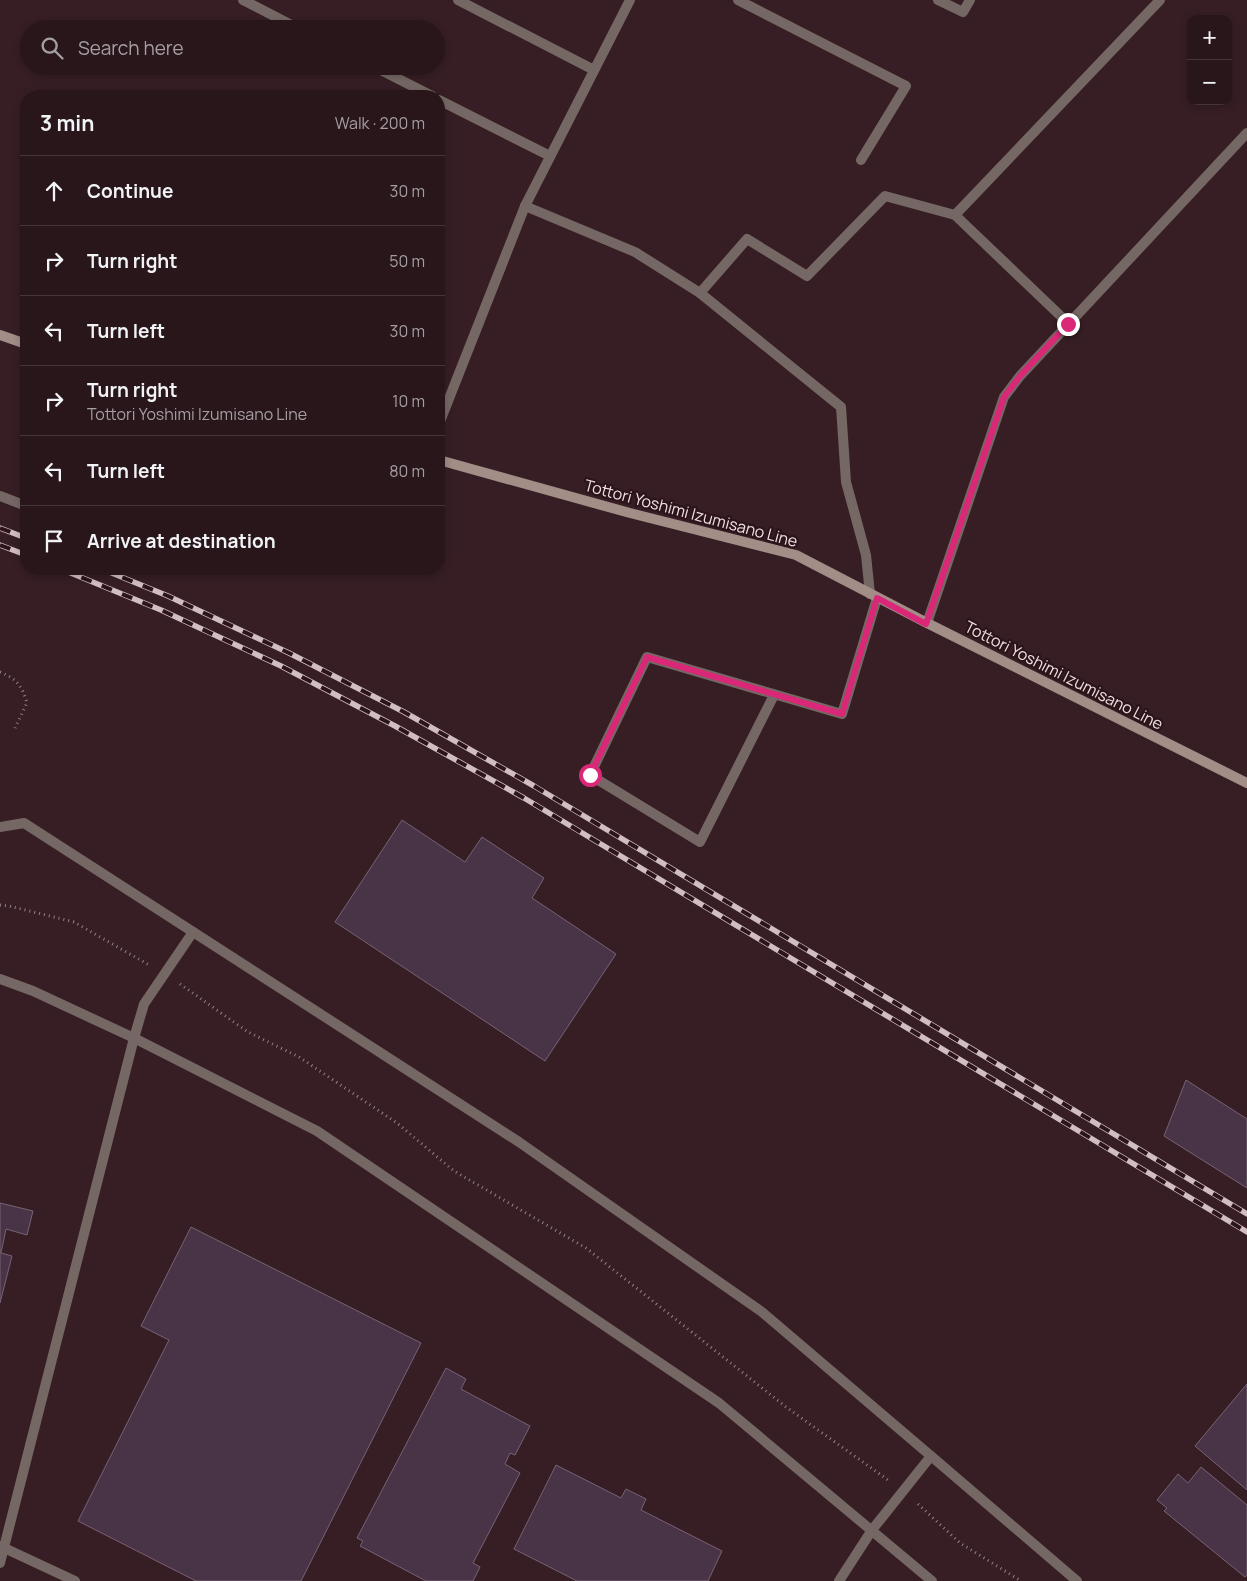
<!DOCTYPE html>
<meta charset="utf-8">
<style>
:root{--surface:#28161b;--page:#301f24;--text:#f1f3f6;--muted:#a59fa3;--line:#44353a}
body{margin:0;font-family:Manrope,sans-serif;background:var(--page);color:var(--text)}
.controls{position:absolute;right:15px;top:15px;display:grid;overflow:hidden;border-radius:10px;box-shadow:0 2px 8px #0003}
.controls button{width:45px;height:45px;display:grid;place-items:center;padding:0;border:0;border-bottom:1px solid var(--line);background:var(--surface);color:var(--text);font:25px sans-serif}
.stop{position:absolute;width:15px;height:15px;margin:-11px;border:4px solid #db2777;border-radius:50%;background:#fff}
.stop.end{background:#db2777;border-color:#fff;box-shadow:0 1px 5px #0008}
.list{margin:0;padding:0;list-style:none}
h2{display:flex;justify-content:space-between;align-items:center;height:65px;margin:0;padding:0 20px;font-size:21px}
h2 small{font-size:16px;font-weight:400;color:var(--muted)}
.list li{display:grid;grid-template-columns:32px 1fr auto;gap:15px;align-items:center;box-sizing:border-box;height:70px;padding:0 20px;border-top:1px solid var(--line)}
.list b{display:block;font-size:19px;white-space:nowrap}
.list p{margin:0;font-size:16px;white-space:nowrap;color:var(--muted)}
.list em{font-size:16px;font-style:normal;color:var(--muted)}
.icon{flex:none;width:28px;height:28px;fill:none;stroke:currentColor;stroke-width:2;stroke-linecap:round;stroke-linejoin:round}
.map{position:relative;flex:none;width:1247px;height:1581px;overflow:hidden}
.search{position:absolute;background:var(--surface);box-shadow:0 2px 8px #0003;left:20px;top:20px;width:425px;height:55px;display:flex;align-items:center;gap:12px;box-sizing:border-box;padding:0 18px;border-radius:28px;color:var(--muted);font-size:19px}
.panel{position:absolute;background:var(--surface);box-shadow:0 2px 8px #0003;left:20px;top:90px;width:425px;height:485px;border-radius:20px}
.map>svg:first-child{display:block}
.building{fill:#483446;stroke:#786375}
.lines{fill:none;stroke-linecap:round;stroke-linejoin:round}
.path{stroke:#958185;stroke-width:3;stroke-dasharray:1 4;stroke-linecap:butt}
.service{stroke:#756864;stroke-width:10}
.minor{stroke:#756864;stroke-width:10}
.tertiary{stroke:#756864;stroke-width:10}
.secondary{stroke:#a28d87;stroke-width:10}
.rail-casing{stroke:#d1bec2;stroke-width:5.5}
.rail{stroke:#2b141a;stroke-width:4;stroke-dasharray:11;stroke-linecap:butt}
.route{stroke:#db2777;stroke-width:6}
.labels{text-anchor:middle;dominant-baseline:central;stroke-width:4.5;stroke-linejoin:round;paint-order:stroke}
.street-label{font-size:16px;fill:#f1e0e3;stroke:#2b141a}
</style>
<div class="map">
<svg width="1247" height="1581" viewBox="0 0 1247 1581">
<rect width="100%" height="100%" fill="#361e24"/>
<g class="building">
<path d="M402 820 465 862 482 837 544 878 532 898 616 954 545 1061 335 922Z"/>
<path d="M1186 1080 1247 1119V1188L1164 1136Z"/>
<path d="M0 1203 33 1211 27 1235 6 1229 1 1253 12 1256 0 1303Z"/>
<path d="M191 1227 421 1343 301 1581H196L78 1521 169 1340 141 1326Z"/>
<path d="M446 1368 466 1379 461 1389 530 1426 515 1455 510 1453 505 1464 520 1473 473 1563 480 1567 473 1581H426L360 1546 363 1541 357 1538Z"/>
<path d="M1247 1384V1490L1195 1446Z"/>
<path d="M556 1465 621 1498 626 1489 646 1499 641 1510 722 1551 708 1581H577L514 1549Z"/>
<path d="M1201 1467 1247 1505V1575L1245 1577 1164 1511 1167 1508 1157 1500 1178 1474 1188 1483Z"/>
</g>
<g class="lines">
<g class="path">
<path d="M0 672C17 679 22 686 27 703L15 728"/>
<path d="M0 905 9 906 74 922 149 965"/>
<path d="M180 984 248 1032 299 1057 397 1123 454 1171 586 1248 786 1407 888 1480"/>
<path d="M918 1504 960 1543 1021 1581"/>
</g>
<g class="service">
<path d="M243 0 299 29"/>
<path d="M458 0 594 70"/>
<path d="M738 0 906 86 861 160"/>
<path d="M938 0 963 12 970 0"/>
<path d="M373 66 432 96"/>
<path d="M439 100 550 156"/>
</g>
<g class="minor">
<path d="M525 206 635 252 700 293 841 407 846 482 866 555 870 594"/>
<path d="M955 215 1160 0"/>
<path d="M700 293 747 239 807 276 885 196 955 215 1069 324"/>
<path d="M439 424 525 206 630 0"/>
<path d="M0 496 26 506"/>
<path d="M927 623 1004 397 1020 376 1247 133"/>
<path d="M774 695 700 842 590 775 647 657 842 714 877 598"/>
<path d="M0 827 24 823 519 1142 762 1312 931 1456 872 1530 839 1581"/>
<path d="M931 1456 1077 1581"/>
<path d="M0 1546 75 1581"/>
<path d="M0 1563 134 1038 144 1004 193 932"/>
</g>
<path class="tertiary" d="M0 979 33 991 134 1038 317 1131 719 1403 932 1581"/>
<g class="secondary">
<path d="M0 335 26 344"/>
<path d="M439 460 630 513 796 555 927 623 1247 783"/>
</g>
<g class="rail-casing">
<g id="rail">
<path d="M0 528 26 538"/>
<path d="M0 545 26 555"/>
<path d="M61 569 161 610 281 666 395 726 524 798 1247 1232"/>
<path d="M102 569 168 596 289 653 404 712 534 786 1247 1214"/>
</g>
</g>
<use href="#rail" class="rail"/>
</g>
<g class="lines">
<path class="route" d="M590 775 647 657 842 714 877 598 926 624 1004 397 1020 376 1068 324"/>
</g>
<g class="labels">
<g class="street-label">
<text transform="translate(691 513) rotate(15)">Tottori Yoshimi Izumisano Line</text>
<text transform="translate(1064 675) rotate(27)">Tottori Yoshimi Izumisano Line</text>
</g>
</g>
</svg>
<div class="controls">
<button>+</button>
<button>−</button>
</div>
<div class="stop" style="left:590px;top:775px"></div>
<div class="stop end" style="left:1068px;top:324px"></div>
<div class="search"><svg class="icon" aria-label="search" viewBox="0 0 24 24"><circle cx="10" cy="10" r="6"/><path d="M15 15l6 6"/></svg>Search here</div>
<section class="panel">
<h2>3 min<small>Walk · 200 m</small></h2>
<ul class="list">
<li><svg class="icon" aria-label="ahead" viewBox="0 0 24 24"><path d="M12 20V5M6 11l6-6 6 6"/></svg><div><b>Continue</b></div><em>30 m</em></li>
<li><svg class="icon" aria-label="right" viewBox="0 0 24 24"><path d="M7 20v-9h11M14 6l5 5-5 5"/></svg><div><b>Turn right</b></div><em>50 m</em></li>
<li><svg class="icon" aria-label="left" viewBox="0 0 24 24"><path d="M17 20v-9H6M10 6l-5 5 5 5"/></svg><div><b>Turn left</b></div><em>30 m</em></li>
<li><svg class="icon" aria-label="right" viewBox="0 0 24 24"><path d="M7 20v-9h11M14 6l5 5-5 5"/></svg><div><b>Turn right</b><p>Tottori Yoshimi Izumisano Line</p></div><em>10 m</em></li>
<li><svg class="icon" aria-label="left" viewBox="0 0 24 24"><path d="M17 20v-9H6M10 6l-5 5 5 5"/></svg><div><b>Turn left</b></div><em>80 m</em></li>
<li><svg class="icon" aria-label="arrive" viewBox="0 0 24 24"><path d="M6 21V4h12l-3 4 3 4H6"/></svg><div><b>Arrive at destination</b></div></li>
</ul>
</section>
</div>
